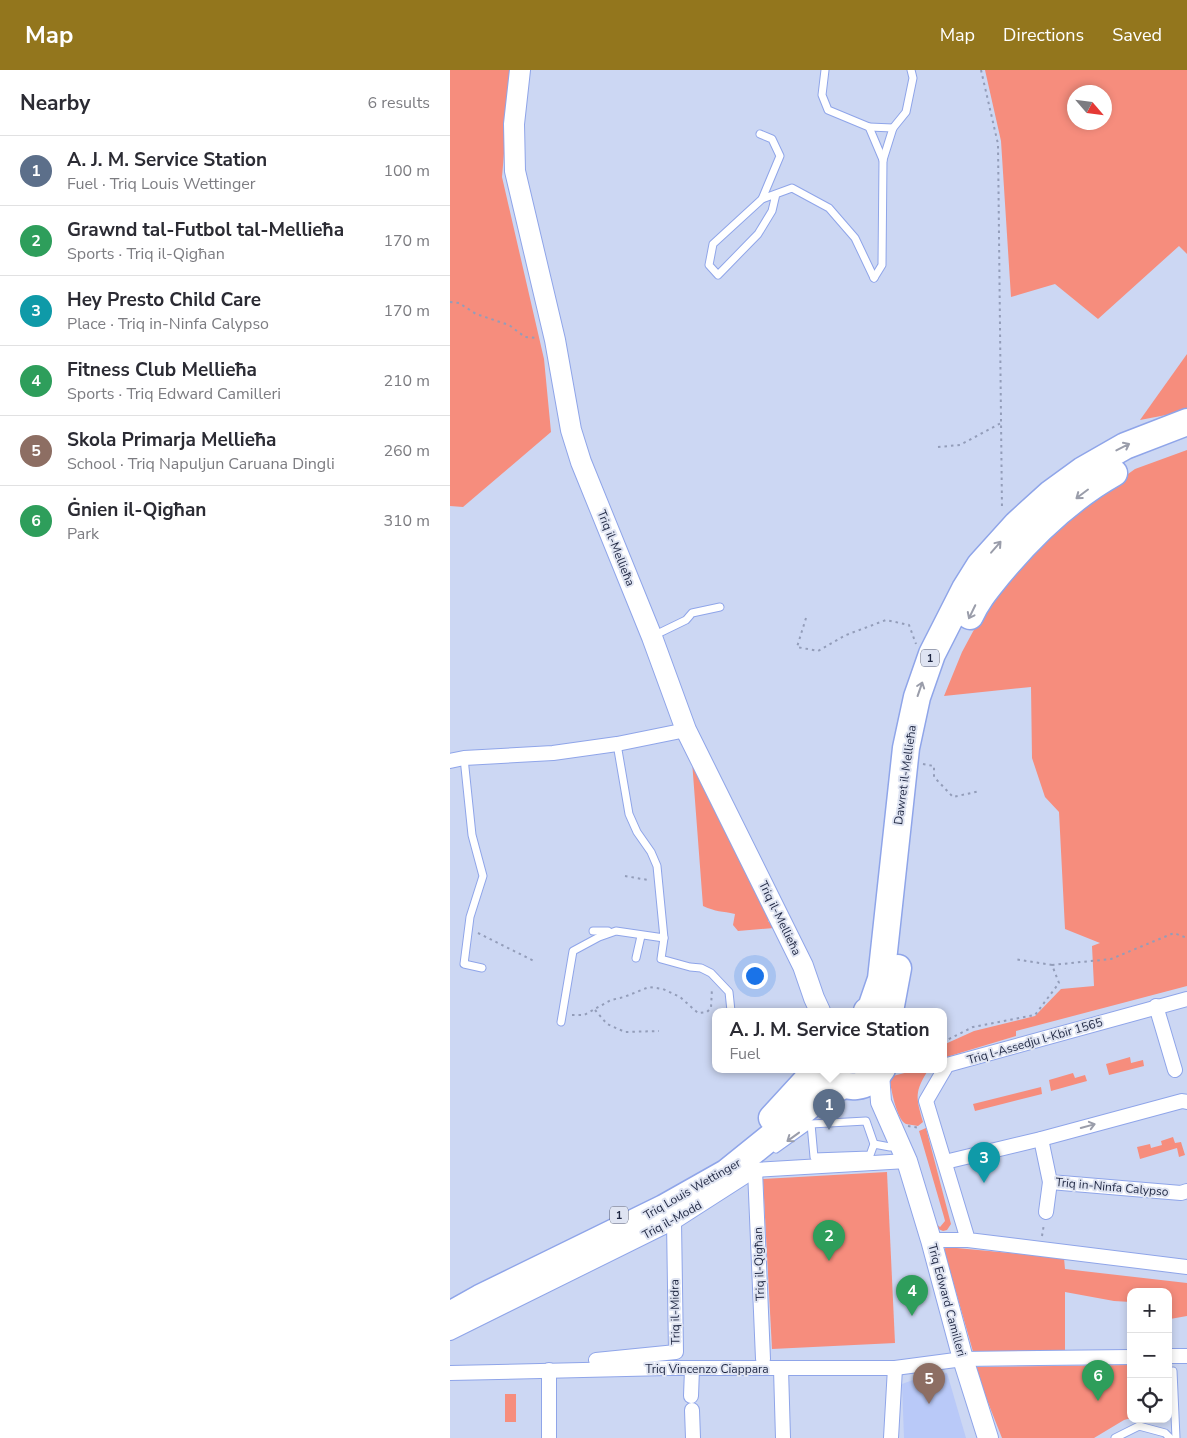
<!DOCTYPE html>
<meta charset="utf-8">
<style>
:root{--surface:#fff;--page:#f2f2f3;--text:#2b2b33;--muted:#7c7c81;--line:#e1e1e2;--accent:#93761d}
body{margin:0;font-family:"Nunito Sans",sans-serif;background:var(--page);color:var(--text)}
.controls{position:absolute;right:15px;bottom:15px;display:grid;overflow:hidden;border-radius:10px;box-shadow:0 2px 8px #0003}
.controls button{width:45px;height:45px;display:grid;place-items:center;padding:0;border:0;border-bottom:1px solid var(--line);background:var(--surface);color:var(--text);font:25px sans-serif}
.compass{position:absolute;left:617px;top:15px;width:45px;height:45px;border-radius:50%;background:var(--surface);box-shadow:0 2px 8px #0003;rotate:118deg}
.you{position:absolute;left:304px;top:905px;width:18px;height:18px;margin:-12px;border:4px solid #fff;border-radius:50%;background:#1a73e8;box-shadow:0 0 0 8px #1a73e833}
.badge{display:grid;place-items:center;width:32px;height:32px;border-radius:50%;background:var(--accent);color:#fff;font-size:16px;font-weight:700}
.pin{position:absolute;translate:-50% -41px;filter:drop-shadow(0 1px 2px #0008)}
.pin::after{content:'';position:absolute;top:26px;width:18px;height:15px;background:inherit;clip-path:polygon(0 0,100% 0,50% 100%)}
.popup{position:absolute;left:262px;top:938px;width:235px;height:65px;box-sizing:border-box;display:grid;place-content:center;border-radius:10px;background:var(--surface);filter:drop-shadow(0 1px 4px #0005);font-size:16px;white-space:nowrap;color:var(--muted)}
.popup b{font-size:19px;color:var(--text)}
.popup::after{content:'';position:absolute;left:50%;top:100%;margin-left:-10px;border:10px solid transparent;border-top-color:var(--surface)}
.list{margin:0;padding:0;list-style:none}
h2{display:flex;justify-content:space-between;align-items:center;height:65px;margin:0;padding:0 20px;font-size:21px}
h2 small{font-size:16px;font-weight:400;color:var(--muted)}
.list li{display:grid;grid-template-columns:32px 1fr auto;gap:15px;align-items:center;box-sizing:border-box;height:70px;padding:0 20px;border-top:1px solid var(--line)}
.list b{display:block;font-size:19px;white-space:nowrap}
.list p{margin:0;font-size:16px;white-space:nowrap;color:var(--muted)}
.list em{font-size:16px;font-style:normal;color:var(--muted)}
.icon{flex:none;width:28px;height:28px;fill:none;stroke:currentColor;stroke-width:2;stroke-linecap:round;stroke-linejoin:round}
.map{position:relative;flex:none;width:737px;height:1368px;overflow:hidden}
header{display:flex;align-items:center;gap:30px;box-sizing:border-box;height:70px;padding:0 25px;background:var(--accent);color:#fff}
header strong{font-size:24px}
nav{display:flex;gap:28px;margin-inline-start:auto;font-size:18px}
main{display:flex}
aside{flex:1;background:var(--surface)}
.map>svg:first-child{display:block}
.built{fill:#b9c9f8}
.green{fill:#f68d7d;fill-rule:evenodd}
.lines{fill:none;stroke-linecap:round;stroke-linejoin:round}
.lane-casing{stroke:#8fa5e9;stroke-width:9}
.street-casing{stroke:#8fa5e9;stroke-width:16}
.secondary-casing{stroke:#8fa5e9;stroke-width:22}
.highway-casing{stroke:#8fa5e9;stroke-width:29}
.path{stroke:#939db9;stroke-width:2;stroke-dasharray:2.5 4;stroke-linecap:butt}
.lane{stroke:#fff;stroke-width:7}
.street{stroke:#fff;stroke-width:14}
.secondary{stroke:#fff;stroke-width:20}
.highway{stroke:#fff;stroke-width:26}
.oneway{stroke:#9a9daa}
.labels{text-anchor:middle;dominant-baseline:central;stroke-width:4;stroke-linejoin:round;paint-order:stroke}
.shield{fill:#dfe4f2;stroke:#585f76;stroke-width:1}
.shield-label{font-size:11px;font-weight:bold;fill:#1e2641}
.street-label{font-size:12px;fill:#1e2641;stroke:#dfe4f2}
</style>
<header>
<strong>Map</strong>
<nav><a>Map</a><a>Directions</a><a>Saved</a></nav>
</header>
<main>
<aside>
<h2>Nearby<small>6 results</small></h2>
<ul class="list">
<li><span class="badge" style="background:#5c6f8a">1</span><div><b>A. J. M. Service Station</b><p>Fuel · Triq Louis Wettinger</p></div><em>100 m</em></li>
<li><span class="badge" style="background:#2e9e5b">2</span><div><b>Grawnd tal-Futbol tal-Mellieħa</b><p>Sports · Triq il-Qigħan</p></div><em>170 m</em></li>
<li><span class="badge" style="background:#0f9aa8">3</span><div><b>Hey Presto Child Care</b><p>Place · Triq in-Ninfa Calypso</p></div><em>170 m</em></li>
<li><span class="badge" style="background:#2e9e5b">4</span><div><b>Fitness Club Mellieħa</b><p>Sports · Triq Edward Camilleri</p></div><em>210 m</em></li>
<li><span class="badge" style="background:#8d6e63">5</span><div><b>Skola Primarja Mellieħa</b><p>School · Triq Napuljun Caruana Dingli</p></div><em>260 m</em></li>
<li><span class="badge" style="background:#2e9e5b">6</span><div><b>Ġnien il-Qigħan</b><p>Park</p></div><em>310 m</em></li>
</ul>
</aside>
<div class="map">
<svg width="737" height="1368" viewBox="0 0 737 1368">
<rect width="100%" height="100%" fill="#ccd7f3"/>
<path class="built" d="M497 1303 516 1368H454L452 1314 471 1307Z"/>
<g class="green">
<path d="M0 0H61L52 107 94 289 101 362 13 437 0 436Z"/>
<path d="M535 0H737V184L729 176 648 249 605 214 561 227 551 71ZM624 22H654V52H624Z"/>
<path d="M737 284V341L690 350Z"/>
<path d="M737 380V916L566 961V966L493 988V975L524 961 585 946 611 919 644 916 642 876 650 873 615 859 609 742 595 727 582 688 581 617 494 626 512 582 548 515 608 454 685 399Z"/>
<path d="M242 691 319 845 318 851 324 858 288 861 283 855 285 844C272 841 266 842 253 836Z"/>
<path d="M680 987 681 993 693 990 694 996 659 1005 656 994Z"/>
<path d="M470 999H479C464 1022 466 1027 473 1052L468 1056C465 1055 459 1055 456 1054 446 1049 441 1017 439 1007Z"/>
<path d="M623 1003 625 1008 635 1005 637 1011 601 1021 599 1010Z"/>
<path d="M591 1017 592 1024 525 1041 523 1034Z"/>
<path d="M476 1058 501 1154 497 1160 493 1161 486 1158 484 1152 490 1157 495 1151 494 1147 469 1061Z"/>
<path d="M723 1067 725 1073 731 1072 735 1085 729 1087 727 1078 690 1089 687 1077 700 1074 701 1078 712 1075 711 1071Z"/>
<path d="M437 1102 445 1273 322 1279 313 1109Z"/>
<path d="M496 1177 614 1188 615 1199 737 1213V1246L720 1249 722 1235H718V1222H681V1232L664 1231 615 1222V1284L524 1285 494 1180Z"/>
<path d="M681 1295V1348L674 1350 644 1368H552L524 1297Z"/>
<rect x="55" y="1324" width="11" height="28"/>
</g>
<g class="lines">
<g class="lane-casing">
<g id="lane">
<path d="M375 0 372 25 378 40 419 57 433 90"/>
<path d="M419 57 443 58"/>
<path d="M310 64 322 69 330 86 312 129"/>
<path d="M326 124 322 141 308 164 268 205 259 195 263 174 312 129 342 118 379 138 405 168 424 208"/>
<path d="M424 208 432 195 433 90 443 58 456 42 463 8 461 0"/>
<path d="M203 566 236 550 242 543 270 537"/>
<path d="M14 688 22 765 33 806 20 847 14 894 32 898"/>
<path d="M143 861H158"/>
<path d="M214 868 211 889 240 897 251 898 261 903 279 922 281 941"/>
<path d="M186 888 191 866"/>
<path d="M111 952 123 881 149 867 166 861 214 868 207 796 201 782 187 762 179 744 167 674"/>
<path d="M361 1054 364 1087 420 1085 424 1074 440 1077"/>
<path d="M326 1079 361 1054 416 1051 424 1074"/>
<path d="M723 1301 726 1368"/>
<path d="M665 1368 689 1356 715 1363 720 1368"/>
</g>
</g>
<g class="street-casing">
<g id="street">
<path d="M0 691 14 688 103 683 167 674 236 660"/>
<path d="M737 929 497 995 476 1031 518 1170 737 1197"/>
<path d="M706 936 725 1000"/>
<path d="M591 1069 600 1112 731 1123 737 1121"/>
<path d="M495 1092 591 1069 732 1031 737 1032"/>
<path d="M305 1100 313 1289"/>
<path d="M596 1142 600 1112"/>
<path d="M481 1170H518"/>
<path d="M0 1263 224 1152 305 1100 457 1091"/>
<path d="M718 1286H737"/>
<path d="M146 1290 226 1282 224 1152"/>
<path d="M331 1299 333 1368"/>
<path d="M99 1300V1368"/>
<path d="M0 1303 219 1298H445L513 1289 681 1287"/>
<path d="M241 1326 242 1299"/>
<path d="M242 1340 243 1368"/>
<path d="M441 1368 445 1298"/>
</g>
</g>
<g class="secondary-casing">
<g id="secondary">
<path d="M70 0 64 54 65 101 105 270 121 360 131 392 202 567 236 660 353 896 364 928 370 941"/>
<path d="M429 1003 431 1032 457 1091 481 1170 513 1289 538 1368"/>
</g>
</g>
<g class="highway-casing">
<g id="highway">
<path d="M520 546C528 529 536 520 548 505 581 465 618 429 664 403"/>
<path d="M417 941 421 938 431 909 456 678 467 627 482 584 515 519 530 495 567 454 600 424 633 400 675 376 737 352"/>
<path d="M440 941 448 898"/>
<path d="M379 1004C394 1023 419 1019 432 999"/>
<path d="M322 1048 367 999"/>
<path d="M0 1245 30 1228 214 1138 276 1103 364 1032 393 1015"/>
</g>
</g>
<g class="path">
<path d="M531 0 548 74 552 440"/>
<path d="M0 232 9 233 26 244 59 255 75 267 87 268"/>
<path d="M488 377 510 375 551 353"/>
<path d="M356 548 347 577 368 581 396 565 436 550 459 555 466 574"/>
<path d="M473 694 484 696V707L503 727 530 721"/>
<path d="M175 806 198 810"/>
<path d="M28 863 86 892"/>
<path d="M602 895 661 889 724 863 737 868"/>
<path d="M145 940 157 954 175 962 209 961"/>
<path d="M122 945H134L161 930 174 927 199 917 213 919 230 927 248 943 257 942 261 938 262 918"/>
<path d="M493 972 523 957 585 945 609 913 602 895 564 889"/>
<path d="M458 1056 470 1058"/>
<path d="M592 1166 594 1154"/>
</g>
<use href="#lane" class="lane"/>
<use href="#street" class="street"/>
<use href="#secondary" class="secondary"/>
<use href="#highway" class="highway"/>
</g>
<defs><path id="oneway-shaft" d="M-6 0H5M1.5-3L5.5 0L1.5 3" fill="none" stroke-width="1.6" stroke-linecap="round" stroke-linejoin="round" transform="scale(1.25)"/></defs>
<g class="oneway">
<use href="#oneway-shaft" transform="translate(673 377) rotate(-27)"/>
<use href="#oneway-shaft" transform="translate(632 424) rotate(143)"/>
<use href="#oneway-shaft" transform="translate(546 477) rotate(-49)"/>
<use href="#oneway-shaft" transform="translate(522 542) rotate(116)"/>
<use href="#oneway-shaft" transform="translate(470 619) rotate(-71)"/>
<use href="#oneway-shaft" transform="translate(638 1056) rotate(-15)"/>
<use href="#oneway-shaft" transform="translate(343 1067) rotate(144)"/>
</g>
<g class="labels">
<g class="shield">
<rect x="471" y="579.5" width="18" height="17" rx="4"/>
<rect x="160" y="1136.5" width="18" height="17" rx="4"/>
</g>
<g class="shield-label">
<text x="480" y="588">1</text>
<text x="169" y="1145">1</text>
</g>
<g class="street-label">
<text transform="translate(166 478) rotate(68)">Triq il-Mellieħa</text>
<text transform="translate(455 705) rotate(-82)">Dawret il-Mellieħa</text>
<text transform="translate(330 848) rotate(64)">Triq il-Mellieħa</text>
<text transform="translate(585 971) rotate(-16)">Triq l-Assedju l-Kbir 1565</text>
<text transform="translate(662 1117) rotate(5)">Triq in-Ninfa Calypso</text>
<text transform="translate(242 1119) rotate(-30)">Triq Louis Wettinger</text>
<text transform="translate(222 1150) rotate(-29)">Triq il-Modd</text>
<text transform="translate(309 1194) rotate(-92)">Triq il-Qigħan</text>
<text transform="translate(497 1230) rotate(75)">Triq Edward Camilleri</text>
<text transform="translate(225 1242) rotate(-91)">Triq il-Midra</text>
<text x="257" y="1299">Triq Vincenzo Ciappara</text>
</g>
</g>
</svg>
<div class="controls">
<button>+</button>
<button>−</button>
<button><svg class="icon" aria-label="locate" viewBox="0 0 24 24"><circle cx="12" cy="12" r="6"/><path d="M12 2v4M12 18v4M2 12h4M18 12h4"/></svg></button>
</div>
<svg class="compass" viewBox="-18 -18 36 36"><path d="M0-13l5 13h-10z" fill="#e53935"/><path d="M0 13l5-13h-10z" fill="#7c7c81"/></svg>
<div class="you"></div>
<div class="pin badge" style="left:379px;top:1060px;background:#5c6f8a">1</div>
<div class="popup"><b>A. J. M. Service Station</b>Fuel</div>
<div class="pin badge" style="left:379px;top:1191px;background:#2e9e5b">2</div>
<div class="pin badge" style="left:534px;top:1113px;background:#0f9aa8">3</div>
<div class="pin badge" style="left:462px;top:1246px;background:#2e9e5b">4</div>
<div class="pin badge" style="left:479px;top:1334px;background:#8d6e63">5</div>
<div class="pin badge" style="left:648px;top:1331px;background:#2e9e5b">6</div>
</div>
</main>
